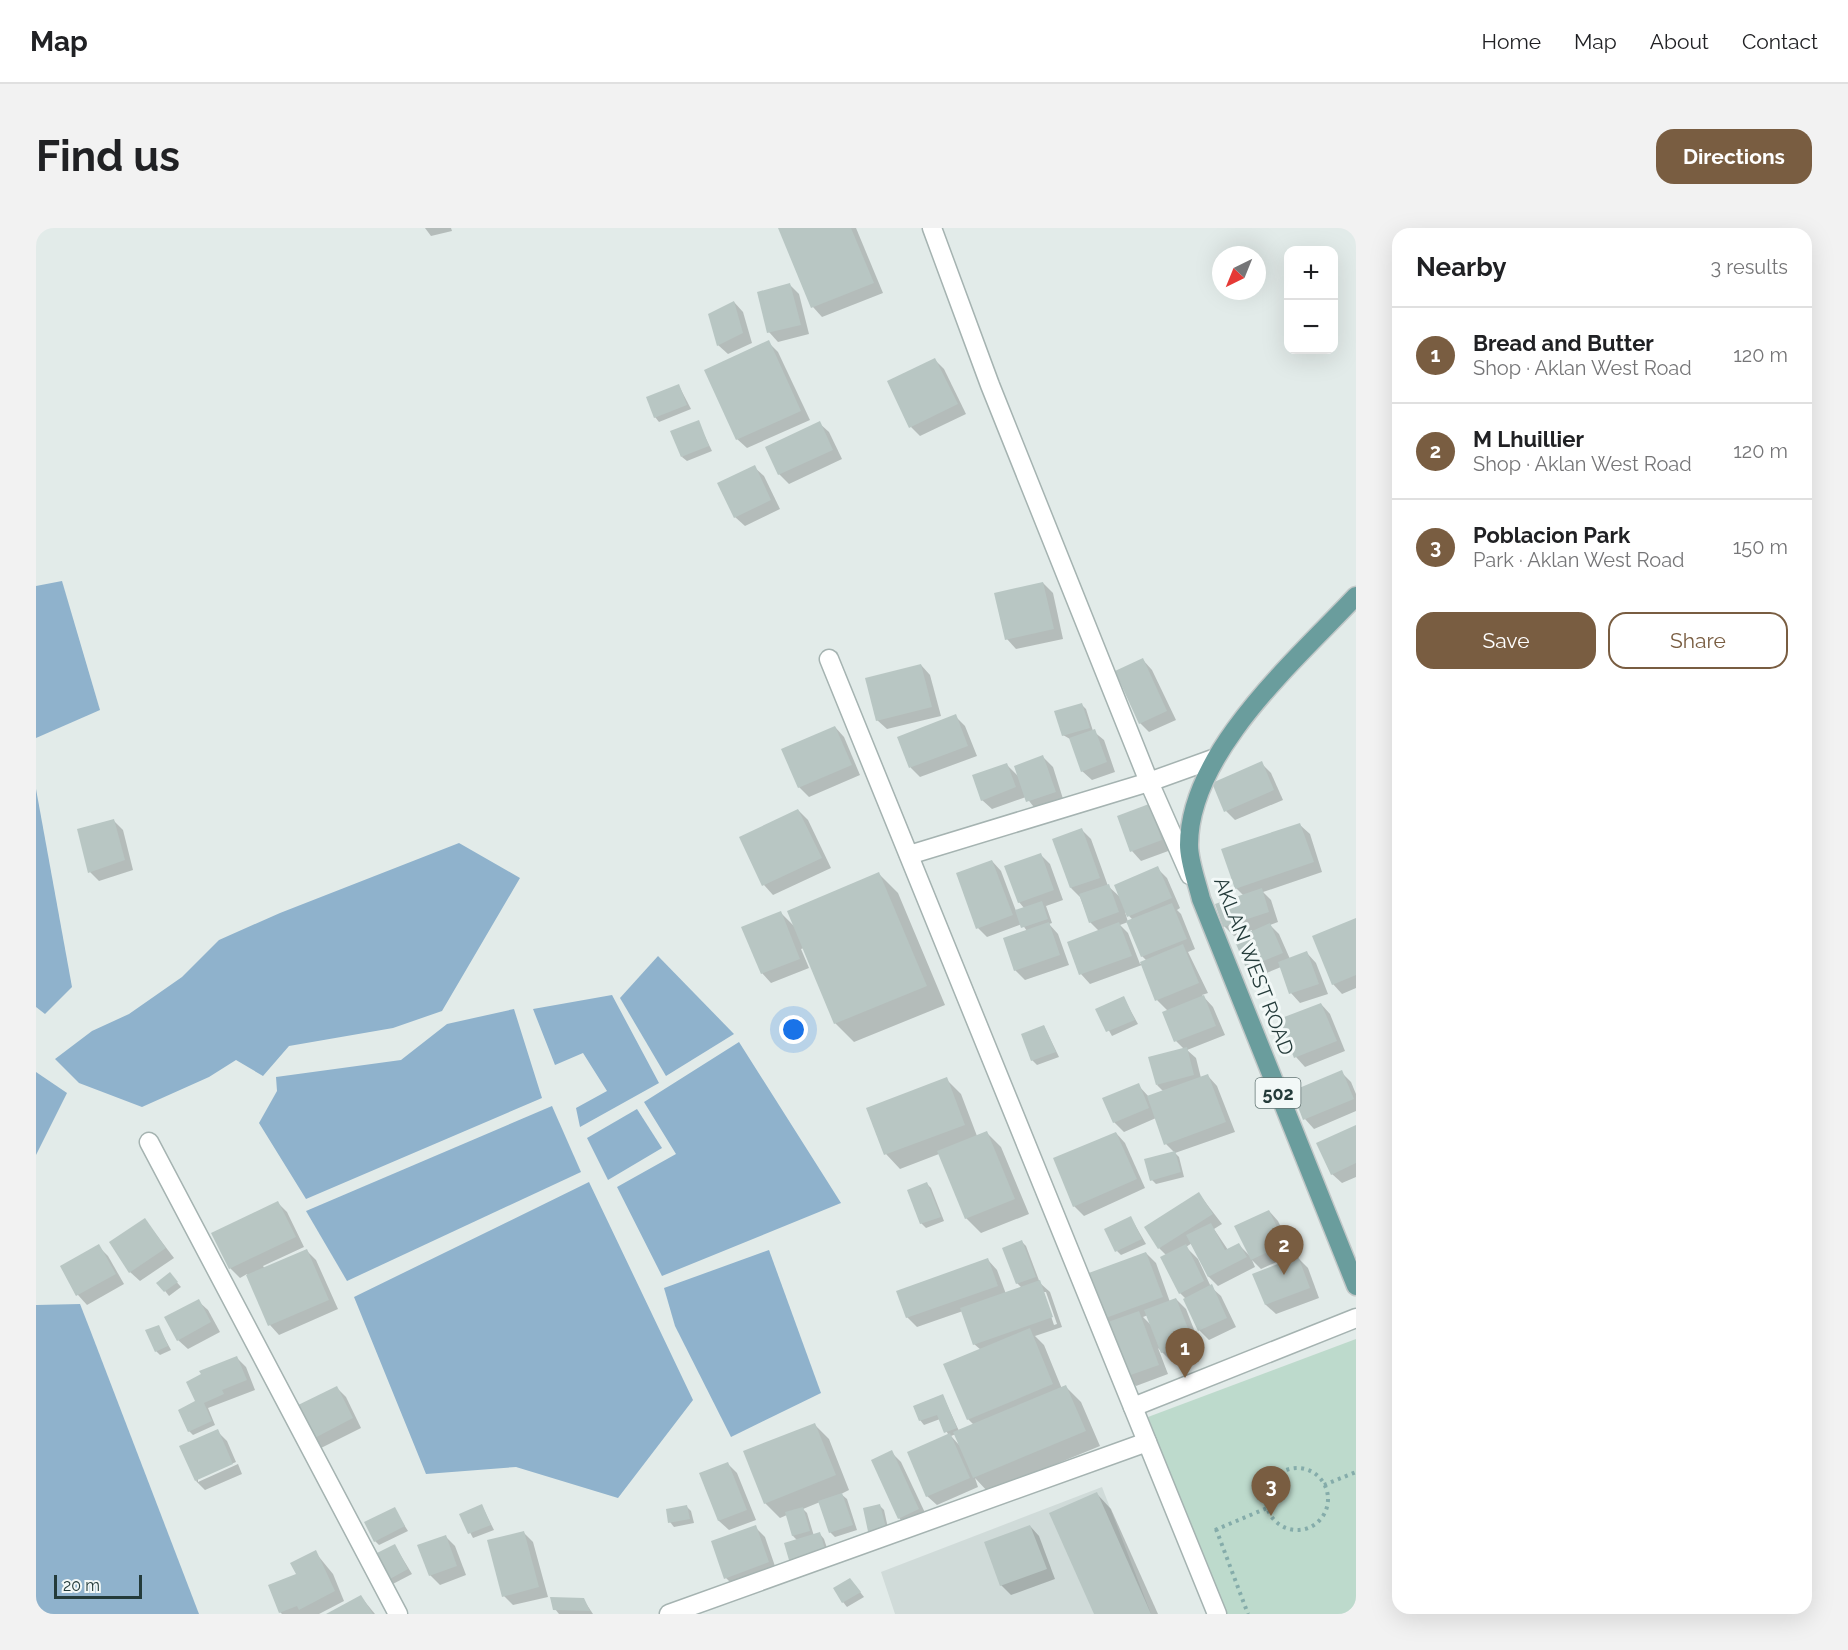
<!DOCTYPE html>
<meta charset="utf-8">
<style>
:root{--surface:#fff;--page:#f2f2f2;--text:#202124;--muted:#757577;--line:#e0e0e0;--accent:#795d41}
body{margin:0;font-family:Raleway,sans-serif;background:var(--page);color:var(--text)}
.controls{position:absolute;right:18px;top:18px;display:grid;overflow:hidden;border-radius:12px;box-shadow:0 6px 24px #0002}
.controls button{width:54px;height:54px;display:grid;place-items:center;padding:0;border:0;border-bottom:2px solid var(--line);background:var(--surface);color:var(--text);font:30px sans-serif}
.compass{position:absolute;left:1176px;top:18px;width:54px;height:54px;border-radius:50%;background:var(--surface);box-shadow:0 6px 24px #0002;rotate:223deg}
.scale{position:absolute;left:18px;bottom:15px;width:88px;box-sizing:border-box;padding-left:6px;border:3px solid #243b3a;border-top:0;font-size:16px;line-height:21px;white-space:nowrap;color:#243b3a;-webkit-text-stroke:4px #f2f8f7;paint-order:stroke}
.you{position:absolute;left:758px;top:802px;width:21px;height:21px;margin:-15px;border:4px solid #fff;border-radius:50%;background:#1a73e8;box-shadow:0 0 0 9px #1a73e833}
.badge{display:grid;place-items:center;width:39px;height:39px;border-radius:50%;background:var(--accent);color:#fff;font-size:20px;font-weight:700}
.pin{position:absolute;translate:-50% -50px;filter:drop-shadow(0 2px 3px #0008)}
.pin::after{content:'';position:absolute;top:32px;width:21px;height:18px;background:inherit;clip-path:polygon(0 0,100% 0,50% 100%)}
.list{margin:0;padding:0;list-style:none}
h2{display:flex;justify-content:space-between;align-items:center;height:78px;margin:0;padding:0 24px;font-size:26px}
h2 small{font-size:20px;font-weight:400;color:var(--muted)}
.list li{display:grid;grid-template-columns:39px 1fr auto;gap:18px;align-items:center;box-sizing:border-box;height:96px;padding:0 24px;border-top:2px solid var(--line)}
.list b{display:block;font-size:22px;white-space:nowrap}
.list p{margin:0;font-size:20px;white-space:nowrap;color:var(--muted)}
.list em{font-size:20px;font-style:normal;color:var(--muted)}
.actions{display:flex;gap:12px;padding:18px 24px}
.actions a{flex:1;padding:14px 0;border:2px solid var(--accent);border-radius:18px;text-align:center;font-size:21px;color:var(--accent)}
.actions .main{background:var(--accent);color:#fff}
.map{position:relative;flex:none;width:1320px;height:1386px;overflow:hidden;border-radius:18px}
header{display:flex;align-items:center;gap:36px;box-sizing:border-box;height:84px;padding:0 30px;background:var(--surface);border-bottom:2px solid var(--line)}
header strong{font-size:28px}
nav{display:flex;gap:33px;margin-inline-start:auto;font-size:21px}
.intro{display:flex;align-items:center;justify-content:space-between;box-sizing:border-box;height:144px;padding:0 36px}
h1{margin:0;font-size:42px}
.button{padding:15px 27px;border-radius:18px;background:var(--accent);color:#fff;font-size:21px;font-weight:700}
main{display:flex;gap:36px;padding:0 36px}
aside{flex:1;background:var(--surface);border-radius:18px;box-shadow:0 6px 24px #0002}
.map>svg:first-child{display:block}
.built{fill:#d0dbd9}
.green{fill:#bddacc}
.water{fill:#8fb2cc}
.shadow{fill:#0003;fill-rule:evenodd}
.building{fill:#b8c6c3}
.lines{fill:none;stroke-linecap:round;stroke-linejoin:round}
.minor-casing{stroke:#a5b3b1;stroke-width:21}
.major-casing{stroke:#c2c8c8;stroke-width:21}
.path{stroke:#85acaa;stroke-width:4;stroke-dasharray:3 4.5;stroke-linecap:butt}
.minor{stroke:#fff;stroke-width:18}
.major{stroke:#6a9d9d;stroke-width:18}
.labels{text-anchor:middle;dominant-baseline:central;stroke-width:6;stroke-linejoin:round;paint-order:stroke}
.shield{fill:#f2f8f7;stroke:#627473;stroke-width:1.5}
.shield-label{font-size:18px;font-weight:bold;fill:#243b3a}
.street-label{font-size:20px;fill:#243b3a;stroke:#f2f8f7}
</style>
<header>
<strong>Map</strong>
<nav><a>Home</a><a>Map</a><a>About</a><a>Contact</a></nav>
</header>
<div class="intro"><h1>Find us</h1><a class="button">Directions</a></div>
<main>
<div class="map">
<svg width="1320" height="1386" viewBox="0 0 1320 1386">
<rect width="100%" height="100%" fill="#e2ebe9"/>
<path class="built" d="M1066 1259 1115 1386H859L845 1344Z"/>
<path class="green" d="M1320 1111V1386H1187L1112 1189Z"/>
<g class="water">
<path d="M26 353 64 482 0 510V358Z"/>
<path d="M0 561 36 759 9 786 0 779Z"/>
<path d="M423 615 484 650 406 783 357 800 253 818 227 848 200 832 173 849 106 879 43 855 19 831 56 803 93 786 146 749 183 712 244 685Z"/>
<path d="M622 728 698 806 630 848 584 770Z"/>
<path d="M576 767 623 855 544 899 540 880 571 863 547 825 519 837 497 781Z"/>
<path d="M478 781 506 870 270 971 223 895 241 863 240 849 365 832 411 796Z"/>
<path d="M703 814 805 975 626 1048 581 959 640 926 608 874Z"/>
<path d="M0 844 31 865 0 927Z"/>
<path d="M516 878 545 944 311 1053 270 983Z"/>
<path d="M601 881 626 920 572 952 551 910Z"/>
<path d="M553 954 657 1172 582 1270 480 1239 390 1246 318 1069Z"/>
<path d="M733 1022 785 1165 695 1209 639 1098 628 1060Z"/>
<path d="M44 1076 53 1099 163 1386H0V1077Z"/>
</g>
<g class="shadow">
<path d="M389 0H415L416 3 395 8Z"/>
<path d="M820 0 847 65 786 89 777 79 744 1Z"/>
<path d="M754 57 763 66 773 106 742 114 733 104Z"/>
<path d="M698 74 707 84 716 115 692 126 682 117Z"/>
<path d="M732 114 742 124 774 192 711 220 701 211Z"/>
<path d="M899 132 908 141 930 186 884 208 875 199Z"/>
<path d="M643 158 655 181 623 194 619 189Z"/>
<path d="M662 194 676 223 651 233 646 229Z"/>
<path d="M783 195 793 204 806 231 753 256 743 246Z"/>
<path d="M718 239 728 248 744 281 709 298 699 289Z"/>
<path d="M1007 355 1017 365 1027 411 980 421 971 411Z"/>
<path d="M1107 432 1116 442 1140 492 1113 504 1104 495Z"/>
<path d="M885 437 894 447 905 488 851 501 841 492Z"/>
<path d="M1045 476 1050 481 1057 503 1068 512 1079 544 1056 552 1046 543 1034 511 1027 507Z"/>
<path d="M919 488 929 498 941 528 884 549 875 540 863 510Z"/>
<path d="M799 499 808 509 824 547 773 569 763 559Z"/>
<path d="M1007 529 1017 539 1028 574 1001 583 990 569 956 581 946 572 970 536 983 549Z"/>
<path d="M1225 535 1235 545 1247 572 1199 592 1190 583Z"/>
<path d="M1113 578 1122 587 1135 622 1105 633 1096 623Z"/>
<path d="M762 582 772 592 795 640 737 667 728 657Z"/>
<path d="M78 593 87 602 97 642 63 653 54 644Z"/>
<path d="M1264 597 1274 606 1286 644 1227 664 1235 672 1242 694 1234 697 1243 706 1254 731 1271 725 1280 735 1292 766 1264 775 1255 765 1245 739 1221 749 1212 739 1216 702 1198 708 1188 698 1208 668 1200 660Z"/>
<path d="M1046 602 1055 611 1072 658 1084 669 1121 640 1131 650 1144 680 1141 682 1145 686 1159 721 1152 724 1172 765 1166 767 1177 779 1189 807 1151 822 1160 830 1165 850 1172 848 1181 858 1199 904 1139 925 1143 929 1148 949 1120 956 1116 952 1139 925 1130 916 1120 890 1088 904 1078 894 1102 857 1113 869 1128 864 1121 857 1148 821 1140 813 1132 783 1121 772 1106 737 1054 756 1045 746 1063 703 1054 694 1044 669 1035 660ZM1089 684 1097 692 1106 728 1111 733 1104 736 1092 705 1084 697 1092 694Z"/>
<path d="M1004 626 1014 636 1027 672 1010 678 1016 695 1013 696 1022 706 1033 737 989 752 979 742 991 703 986 696 951 709 942 700 956 633 965 643 980 683 988 680 983 674Z"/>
<path d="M843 646 862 665 909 777 818 814 799 795 768 720 765 721 773 740 735 755 726 745 745 685 759 699Z"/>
<path d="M1320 692V760L1306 766 1297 756Z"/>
<path d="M1087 769 1102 796 1076 808 1061 781Z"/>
<path d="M1285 776 1294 786 1309 823 1269 839 1260 829Z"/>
<path d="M1008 798 1023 829 1001 837 996 832Z"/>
<path d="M1305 844 1315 854 1320 866V883L1278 901 1269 891Z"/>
<path d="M910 851 925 866 941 908 951 905 965 919 993 986 945 1005 930 990 903 926 864 941 850 926Z"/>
<path d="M1320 898V949L1306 955 1296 946Z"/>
<path d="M1080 905 1089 915 1109 960 1048 988 1038 978 1019 931Z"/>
<path d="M891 956 895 960 908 993 890 1000 885 995Z"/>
<path d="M1163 966 1186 996 1178 1001 1192 1022 1203 1017 1213 1027 1233 983 1242 993 1258 1026 1225 1041 1216 1032 1219 1039 1182 1058 1173 1049 1156 1015 1150 1019 1162 1031 1175 1059 1185 1068 1200 1099 1173 1112 1163 1102 1150 1071 1144 1065 1131 1028 1123 1020Z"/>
<path d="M242 975 251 984 268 1019 227 1038 229 1041 270 1022 280 1032 302 1081 243 1107 234 1097 211 1046 204 1050 194 1040Z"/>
<path d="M1095 990 1110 1016 1085 1027 1081 1023Z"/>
<path d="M109 992 138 1030 104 1053 94 1044Z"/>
<path d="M986 1014 990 1018 1004 1055 1014 1064 1026 1099 999 1108 1008 1117 1026 1161 1030 1159 1045 1174 1064 1218 952 1264 939 1250 942 1259 901 1277 891 1268 913 1208 904 1191 888 1197 884 1192 907 1168 923 1203 938 1197 932 1191 945 1122 938 1116 927 1083 881 1099 871 1089 952 1032 961 1042 970 1066 986 1060 981 1055ZM1007 1064H1010L1021 1096 1018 1097ZM920 1206 924 1218 915 1208Z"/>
<path d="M62 1018 72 1028 88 1056 51 1077 42 1067 26 1038Z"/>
<path d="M1110 1025 1120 1035 1134 1074 1140 1071 1150 1081 1166 1122 1135 1133 1122 1120 1132 1146 1100 1158 1091 1148 1074 1095 1068 1090ZM1112 1087 1116 1098 1107 1089Z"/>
<path d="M1262 1030 1272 1040 1283 1070 1240 1086 1230 1077 1218 1047Z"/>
<path d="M138 1051 145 1059 133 1068 123 1055Z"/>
<path d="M162 1073 172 1082 184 1104 152 1121 142 1112Z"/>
<path d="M122 1098 135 1122 124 1127 120 1123Z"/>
<path d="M201 1130 210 1139 219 1162 172 1180 179 1197 157 1207 153 1203 161 1174Z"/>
<path d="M300 1159 310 1169 325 1200 283 1221 274 1212Z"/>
<path d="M778 1196 793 1211 813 1262 805 1266 811 1271 821 1302 799 1309 794 1304 784 1274 767 1281 771 1285 778 1308 784 1306 788 1311 795 1332 762 1313 757 1308 751 1287 744 1290 729 1275Z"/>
<path d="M181 1203 191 1213 200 1234 162 1250V1254L202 1236 206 1246 169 1262 160 1253Z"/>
<path d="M855 1224 865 1234 892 1291 873 1300 863 1290 837 1233Z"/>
<path d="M692 1236 701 1245 720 1292 693 1302 683 1293 665 1246Z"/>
<path d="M1061 1266 1075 1281 1122 1386H1059Z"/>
<path d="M446 1278 458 1302 437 1310 425 1287Z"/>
<path d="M844 1278 848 1282 854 1309 839 1312Z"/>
<path d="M651 1279 655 1283 658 1295 638 1299 634 1294Z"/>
<path d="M358 1281 372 1303 343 1317 339 1313Z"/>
<path d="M994 1298 1003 1308 1019 1351 975 1367 965 1357Z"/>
<path d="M719 1299 729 1309 741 1344 699 1359 690 1350Z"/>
<path d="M487 1304 497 1314 512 1369 477 1377 468 1368Z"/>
<path d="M409 1308 419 1318 430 1347 404 1357 394 1347Z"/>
<path d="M359 1318 376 1346 351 1359Z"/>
<path d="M279 1324 297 1346 308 1373 283 1386H246L244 1384 262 1347Z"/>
<path d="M818 1356 828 1369 811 1379 807 1374Z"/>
<path d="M325 1369 339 1386H293Z"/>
<path d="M547 1371 557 1386H523L519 1381Z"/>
</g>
<g class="building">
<path d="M742 0H815L838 55 775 80Z"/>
<path d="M754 55 765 97 731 105 721 64Z"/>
<path d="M698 73 707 105 681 118 672 86Z"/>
<path d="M733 112 765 183 700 212 668 142Z"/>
<path d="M899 130 922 176 873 200 851 153Z"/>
<path d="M643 156 651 177 618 190 610 169Z"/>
<path d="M663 192 673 218 645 229 634 203Z"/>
<path d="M784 193 797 222 742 247 729 219Z"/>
<path d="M719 237 735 272 698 290 681 255Z"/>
<path d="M1007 354 1018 401 969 412 958 365Z"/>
<path d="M1107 430 1131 483 1103 496 1079 443Z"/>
<path d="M885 436 896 479 840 493 829 450Z"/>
<path d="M1046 475 1054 500 1026 508 1018 483Z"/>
<path d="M920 486 932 518 873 540 861 509Z"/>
<path d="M799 498 816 537 762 560 745 521Z"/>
<path d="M1059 501 1071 534 1045 544 1033 510Z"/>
<path d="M1007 527 1020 564 990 574 978 538Z"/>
<path d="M1226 533 1238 562 1188 584 1176 555Z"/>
<path d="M971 535 980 559 945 573 936 547Z"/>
<path d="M1113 576 1126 612 1094 624 1081 588Z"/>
<path d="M762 581 786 630 726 658 703 609Z"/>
<path d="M78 591 89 632 52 645 41 601Z"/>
<path d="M1264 595 1278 634 1199 661 1185 621Z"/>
<path d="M1046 600 1064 650 1034 660 1016 611Z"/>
<path d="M1005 625 1018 662 982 675 968 638Z"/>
<path d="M956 632 977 687 940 701 920 645Z"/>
<path d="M1122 638 1136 670 1091 689 1078 657Z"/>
<path d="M843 644 891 758 798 796 751 683Z"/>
<path d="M1073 656 1083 684 1053 695 1043 666Z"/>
<path d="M1226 660 1233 684 1187 699 1179 676Z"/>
<path d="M1006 673 1012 691 985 700 979 682Z"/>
<path d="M1136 675 1151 711 1105 729 1090 693Z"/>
<path d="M745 683 764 731 725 746 705 699Z"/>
<path d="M1320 690V747L1296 757 1276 708Z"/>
<path d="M1013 694 1024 727 978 743 967 710Z"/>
<path d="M1083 694 1096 728 1043 747 1031 714Z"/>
<path d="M1234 695 1247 725 1210 740 1198 711Z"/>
<path d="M1147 716 1163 755 1119 773 1104 734Z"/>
<path d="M1271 723 1283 756 1253 766 1242 734Z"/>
<path d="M1168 767 1180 798 1138 814 1126 784Z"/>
<path d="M1088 768 1099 792 1070 804 1059 781Z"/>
<path d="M1285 775 1301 813 1258 830 1243 791Z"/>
<path d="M1008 797 1020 824 995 833 985 806Z"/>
<path d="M1151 819 1158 847 1120 857 1112 829Z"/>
<path d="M1306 842 1318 871 1267 892 1256 863Z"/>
<path d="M1172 846 1190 894 1128 917 1111 868Z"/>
<path d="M911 849 929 897 848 927 830 880Z"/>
<path d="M1103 855 1113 880 1077 895 1066 870Z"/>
<path d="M1320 897V935L1295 947 1280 915Z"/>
<path d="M951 903 979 971 929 991 901 923Z"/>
<path d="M1080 904 1101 951 1037 979 1017 930Z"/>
<path d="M1139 923 1145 944 1114 953 1108 931Z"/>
<path d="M891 954 905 989 884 996 871 962Z"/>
<path d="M1163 964 1177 986 1122 1021 1108 999Z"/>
<path d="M242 973 260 1009 193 1041 175 1005Z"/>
<path d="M1233 982 1249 1016 1215 1032 1198 998Z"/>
<path d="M1095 988 1106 1011 1079 1024 1068 1001Z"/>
<path d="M109 990 130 1020 93 1045 73 1014Z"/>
<path d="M1175 995 1189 1022 1203 1015 1211 1029 1172 1049 1150 1007Z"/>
<path d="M986 1012 1000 1049 980 1056 966 1020Z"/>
<path d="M63 1016 80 1046 40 1068 24 1038Z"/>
<path d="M1150 1016 1168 1053 1143 1066 1124 1029Z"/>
<path d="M271 1021 293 1072 232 1098 210 1047Z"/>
<path d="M1110 1024 1127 1069 1067 1091 1050 1046Z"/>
<path d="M1262 1028 1274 1060 1229 1077 1216 1046Z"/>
<path d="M952 1030 962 1058 870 1090 860 1063Z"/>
<path d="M134 1044 142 1054 128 1064 120 1055Z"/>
<path d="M1004 1052 1017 1089 937 1117 924 1080Z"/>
<path d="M1176 1056 1191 1090 1162 1103 1147 1071Z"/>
<path d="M1140 1070 1157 1113 1125 1125 1108 1082Z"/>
<path d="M163 1071 175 1094 141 1113 128 1089Z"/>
<path d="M1103 1083 1123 1137 1089 1149 1069 1095Z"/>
<path d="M123 1097 132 1118 119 1124 109 1102Z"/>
<path d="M994 1100 1017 1156 931 1192 907 1136Z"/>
<path d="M201 1128 211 1152 186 1162 188 1166 168 1175 176 1193 152 1204 142 1182 159 1173 150 1154 165 1146 163 1143Z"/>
<path d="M1030 1157 1050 1203 937 1250 917 1204Z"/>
<path d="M301 1158 317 1190 273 1213 256 1180Z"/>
<path d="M907 1166 921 1200 908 1205 901 1187 883 1193 877 1178Z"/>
<path d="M779 1195 800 1247 728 1276 707 1223Z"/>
<path d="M182 1201 197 1236 159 1253 143 1218Z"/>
<path d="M914 1205 934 1250 890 1269 871 1224Z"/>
<path d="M856 1222 883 1281 862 1291 835 1232Z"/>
<path d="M692 1234 711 1282 682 1293 663 1245Z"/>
<path d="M1061 1264 1115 1386H1058L1013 1285Z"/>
<path d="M806 1265 817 1297 793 1305 782 1273Z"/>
<path d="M446 1276 455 1297 432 1306 423 1286Z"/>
<path d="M844 1276 851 1304 833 1308 827 1280Z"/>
<path d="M651 1277 654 1291 632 1295 630 1281Z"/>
<path d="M359 1279 369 1298 338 1314 328 1294Z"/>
<path d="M767 1279 774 1303 756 1308 749 1284Z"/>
<path d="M720 1297 733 1334 688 1351 675 1313Z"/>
<path d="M994 1297 1011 1341 964 1358 948 1314Z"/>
<path d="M488 1303 503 1359 466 1369 451 1312Z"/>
<path d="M784 1304 791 1328 755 1339 748 1315Z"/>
<path d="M410 1307 421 1338 393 1348 381 1317Z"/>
<path d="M359 1316 372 1341 345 1356 331 1330Z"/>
<path d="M280 1322 299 1363 263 1382 261 1378 243 1385 232 1357 260 1346 254 1335Z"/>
<path d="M814 1350 825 1364 806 1375 797 1360Z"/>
<path d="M325 1367 337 1386H290Z"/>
<path d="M514 1369 548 1370 554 1383 517 1382Z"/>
</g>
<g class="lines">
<g class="minor-casing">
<g id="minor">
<path d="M896 0 954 157 1113 554 1154 647"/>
<path d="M793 431 1181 1386"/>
<path d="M873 627 1113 554 1177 531"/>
<path d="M113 914 362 1386"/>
<path d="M1097 1179 1320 1090"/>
<path d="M633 1386 1111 1214"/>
</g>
</g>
<g class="major-casing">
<path id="major" d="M1320 368C1260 432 1153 524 1153 617 1153 634 1161 654 1165 671L1320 1058"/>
</g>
<g class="path">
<circle cx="1261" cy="1271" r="31"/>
<path d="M1288 1257 1320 1244"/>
<path d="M1180 1301 1212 1386"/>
<path d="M1179 1302 1231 1280"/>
</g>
<use href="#minor" class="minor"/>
<use href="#major" class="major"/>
</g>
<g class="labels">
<rect class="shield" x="1219.5" y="850" width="45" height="30" rx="4.5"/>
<g class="shield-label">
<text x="1242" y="865">502</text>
</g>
<g class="street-label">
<text transform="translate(1218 738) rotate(69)">AKLAN WEST ROAD</text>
</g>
</g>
</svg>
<div class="controls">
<button>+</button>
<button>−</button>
</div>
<svg class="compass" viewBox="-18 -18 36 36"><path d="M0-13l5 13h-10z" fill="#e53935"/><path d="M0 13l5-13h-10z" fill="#757577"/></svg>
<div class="scale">20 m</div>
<div class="you"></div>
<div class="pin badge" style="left:1149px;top:1150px">1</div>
<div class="pin badge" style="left:1248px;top:1047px">2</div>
<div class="pin badge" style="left:1235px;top:1288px">3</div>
</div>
<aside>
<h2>Nearby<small>3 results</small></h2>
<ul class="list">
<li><span class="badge">1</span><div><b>Bread and Butter</b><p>Shop · Aklan West Road</p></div><em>120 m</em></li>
<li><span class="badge">2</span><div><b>M Lhuillier</b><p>Shop · Aklan West Road</p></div><em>120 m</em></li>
<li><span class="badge">3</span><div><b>Poblacion Park</b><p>Park · Aklan West Road</p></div><em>150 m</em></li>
</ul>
<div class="actions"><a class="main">Save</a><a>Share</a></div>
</aside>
</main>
